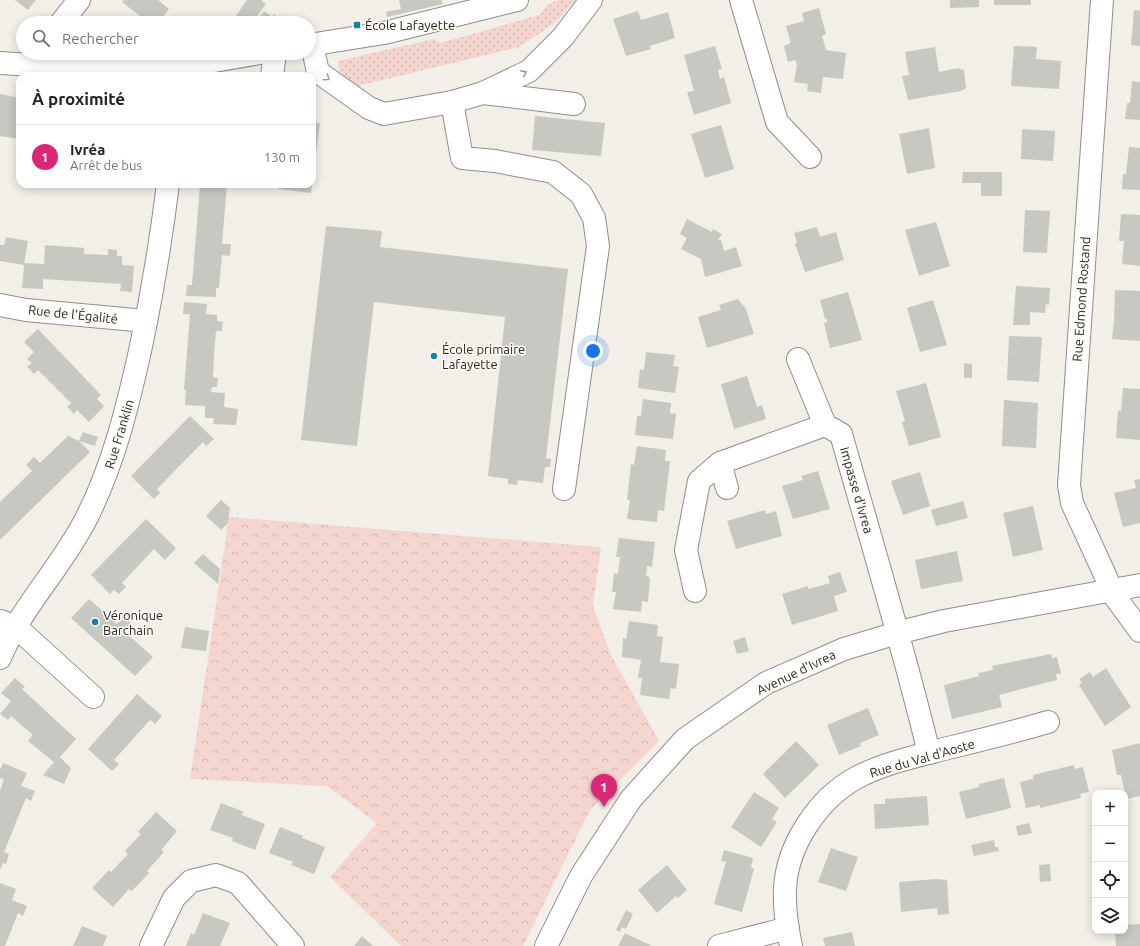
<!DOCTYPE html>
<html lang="fr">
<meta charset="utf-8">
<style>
:root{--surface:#fff;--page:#f6f6f6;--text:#202124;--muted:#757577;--line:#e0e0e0;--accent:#db2777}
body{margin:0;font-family:Ubuntu,sans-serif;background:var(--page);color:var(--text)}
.controls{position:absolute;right:12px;bottom:12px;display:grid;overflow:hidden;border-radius:8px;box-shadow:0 2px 10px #0003}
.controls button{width:36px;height:36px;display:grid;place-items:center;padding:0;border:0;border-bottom:1px solid var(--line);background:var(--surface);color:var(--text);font:20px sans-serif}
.you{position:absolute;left:593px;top:351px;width:14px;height:14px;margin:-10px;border:3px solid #fff;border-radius:50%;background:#1a73e8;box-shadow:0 0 0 6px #1a73e833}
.badge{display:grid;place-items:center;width:26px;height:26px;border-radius:50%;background:var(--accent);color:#fff;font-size:13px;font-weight:700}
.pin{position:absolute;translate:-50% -33px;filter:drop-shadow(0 1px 2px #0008)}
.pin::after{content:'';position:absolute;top:21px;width:14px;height:12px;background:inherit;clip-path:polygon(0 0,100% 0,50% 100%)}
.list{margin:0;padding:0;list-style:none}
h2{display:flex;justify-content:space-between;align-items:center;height:52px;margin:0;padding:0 16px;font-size:17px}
h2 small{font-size:13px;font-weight:400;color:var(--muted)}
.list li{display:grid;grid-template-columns:26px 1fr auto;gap:12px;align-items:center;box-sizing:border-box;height:64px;padding:0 16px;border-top:1px solid var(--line)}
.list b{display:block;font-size:15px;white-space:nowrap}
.list p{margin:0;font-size:13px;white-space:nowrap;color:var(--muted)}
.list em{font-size:13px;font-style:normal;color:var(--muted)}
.icon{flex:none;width:22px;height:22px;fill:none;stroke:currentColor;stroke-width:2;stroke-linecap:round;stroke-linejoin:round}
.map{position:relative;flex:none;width:1140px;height:946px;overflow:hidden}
.search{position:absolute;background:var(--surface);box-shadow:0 2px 10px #0003;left:16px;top:16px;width:300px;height:44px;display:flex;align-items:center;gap:10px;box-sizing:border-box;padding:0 14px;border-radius:22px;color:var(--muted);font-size:15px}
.panel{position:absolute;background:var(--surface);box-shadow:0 2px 10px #0003;left:16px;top:72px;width:300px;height:116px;border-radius:12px}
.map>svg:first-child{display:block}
.grass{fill:url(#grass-dots)}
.park{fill:url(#park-crowns)}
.building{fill:#c7c8c2}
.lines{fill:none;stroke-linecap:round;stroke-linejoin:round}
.minor-casing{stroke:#918e88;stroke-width:24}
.minor{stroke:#fff;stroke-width:22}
.oneway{stroke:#9e9e9c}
.poi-dot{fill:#1c7eaa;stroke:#fffcf7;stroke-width:1.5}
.labels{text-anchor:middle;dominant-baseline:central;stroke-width:3;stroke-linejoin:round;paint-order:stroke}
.poi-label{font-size:13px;fill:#282724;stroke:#fffcf7;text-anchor:start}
.street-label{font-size:13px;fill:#282724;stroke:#fffcf7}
</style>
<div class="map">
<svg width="1140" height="946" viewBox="0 0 1140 946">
<defs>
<pattern id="grass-dots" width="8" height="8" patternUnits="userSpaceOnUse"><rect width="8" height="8" fill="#f5d5d0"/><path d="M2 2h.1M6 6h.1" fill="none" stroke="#d2b7b2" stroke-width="1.8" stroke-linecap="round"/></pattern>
<pattern id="park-crowns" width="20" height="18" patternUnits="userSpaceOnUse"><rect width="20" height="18" fill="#f5d5d0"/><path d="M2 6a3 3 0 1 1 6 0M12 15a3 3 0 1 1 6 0" fill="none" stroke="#d2b7b2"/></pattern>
</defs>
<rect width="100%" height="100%" fill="#f2efe8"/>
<path class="grass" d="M559 0H575L556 22 519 47 358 86 340 76 338 61 434 39 440 43 539 15 548 4Z"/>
<path class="park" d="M229 517 601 547 593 606 610 653 659 741 590 810 523 946H401L330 877 377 823 327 786 190 779Z"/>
<g class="building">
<path d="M15 0H36L28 10Z"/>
<path d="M124 0H158L169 9 158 23H149L122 2Z"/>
<path d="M247 0H261L266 4 252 23H231Z"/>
<path d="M399 0H441L443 4 387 17 386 12 401 9Z"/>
<path d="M950 0H979V7L950 8Z"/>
<rect x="994" y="0" width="37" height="5"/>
<path d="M819 8 826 34 822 36 826 50 846 53 843 79 823 77 821 93 807 91 808 84 794 82 797 64 795 60 788 62 784 46 791 43 786 26 804 21 802 13Z"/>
<path d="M1134 10 1140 11V46L1131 45Z"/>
<path d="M264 11 272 17 274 14 284 22 255 23Z"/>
<path d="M638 11 641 20 668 12 675 38 650 46 651 49 626 56 613 19Z"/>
<path d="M715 46 722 69 718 70 720 79 724 77 731 103 694 115 687 92 694 91 684 55Z"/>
<path d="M1014 46 1037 47 1036 59 1061 61 1059 89 1011 86Z"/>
<path d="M935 47 939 72 958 68 964 70 966 88 961 91 908 100 902 76 909 75 905 52Z"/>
<path d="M1132 81 1140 82V120L1125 119 1127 103H1130Z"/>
<path d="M0 94 20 98V139L0 136Z"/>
<path d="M535 116 605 123 601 156 532 150Z"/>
<path d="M312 122 320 123 313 177H312Z"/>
<path d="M721 125 734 169 705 178 691 134Z"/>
<path d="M929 128 935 168 907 174 899 134Z"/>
<path d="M1022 129 1055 131 1053 161 1021 159Z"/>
<path d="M1129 147 1140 148V190L1122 189 1123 174H1126Z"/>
<path d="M963 172H1002V196H981V183H962Z"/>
<path d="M200 184H227L222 244H231L230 256 222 255 219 288H216V297L186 296 187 285H192Z"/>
<path d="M279 184H312L311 193 278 189Z"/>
<path d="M1025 210 1050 211 1047 253 1023 252Z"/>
<path d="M1121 214 1140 215V266L1122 264 1124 241H1119Z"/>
<path d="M687 219 712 232 713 229 722 234 718 240H721L724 251 736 247 742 266 705 277 701 259 681 249 687 238 680 234Z"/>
<path d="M936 222 950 266 919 276 905 230Z"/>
<path d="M326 226 382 231 380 247 568 269 546 458 551 459 550 467H545L543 483 518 480 517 485 508 484V479L488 476 505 317 374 302 357 446 301 440Z"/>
<path d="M817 227 820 237 836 232 844 260 805 272 795 244 797 243 794 233Z"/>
<path d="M6 237 28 241 24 263 44 264 45 245 84 248V254L108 255V249L117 250V256H122V265L134 266 132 292 120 291 121 284 43 279V289L22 288 24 265 0 261V245H4Z"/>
<path d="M1016 286 1050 288 1049 305 1046 304 1045 313 1030 312V325H1013Z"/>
<path d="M1115 290 1140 291V341L1112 339 1114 321Z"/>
<path d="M848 292 862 340 830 348 824 323 827 322V319H825L820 300Z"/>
<path d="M738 299 746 309 754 334 707 348 698 317 721 310 719 305Z"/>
<path d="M933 300 947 345 920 352 907 308Z"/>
<path d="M184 302 207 304 206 314 217 315V321L223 322 222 331H216L214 353 213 377 218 378 217 387H212L211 392 225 393 224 407 238 409 236 425 213 424 214 418H205V406L185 405 186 390H184L190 314H183Z"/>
<path d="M38 329 101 395 97 399 104 406 89 422 77 410 74 414 67 407 71 403 38 370 34 374 27 367 32 363 27 359 34 352 24 342Z"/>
<path d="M1009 336 1042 337 1039 382 1007 380Z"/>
<path d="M646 352 675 355 673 366 679 367 675 393 638 388 640 369 644 370Z"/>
<path d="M964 363 972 364V378H964Z"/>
<path d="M747 376 757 407 762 405 766 419 734 429 721 384Z"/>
<path d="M926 383 941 437 909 446 902 422 905 421 896 391Z"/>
<path d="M1123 388 1140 389V440L1116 438 1118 411H1121Z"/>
<path d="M643 399 671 403 670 413 676 414 673 439 635 435 637 416H641Z"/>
<path d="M1004 400 1038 403 1036 448 1002 446Z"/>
<path d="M190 416 214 439 206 446 203 442 157 489 160 493 154 499 131 476Z"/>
<path d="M83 432 98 437 95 446 79 441Z"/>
<path d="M68 436 79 441 90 452 0 540V502L32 471 26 465 34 457 40 463Z"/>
<path d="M637 446 666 450 665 461H670L664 511 658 510 657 522 627 519 630 500H627L631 464 634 465Z"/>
<path d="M818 471 830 509 793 519 782 486 803 480 801 476Z"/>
<path d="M920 472 930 506 903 515 891 481Z"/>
<path d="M1140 479V523L1123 527 1114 493 1136 488 1134 480Z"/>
<path d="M221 500 230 508 228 523 221 530 206 516Z"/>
<path d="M963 501 968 518 936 526 931 510Z"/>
<path d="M1033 506 1043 550 1013 557 1003 513Z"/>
<path d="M765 510 766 514 776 511 782 536 736 549 727 521Z"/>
<path d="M146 519 176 548 165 560 154 549 122 583 126 587 119 594 114 590 110 594 91 575Z"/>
<path d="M619 538 655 542 652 567 647 566 646 576 650 577 648 602 642 601 641 612 613 609 616 592H612L614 573 618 574 620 557H616Z"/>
<path d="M957 551 963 581 921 589 915 560Z"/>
<path d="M203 554 220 569 218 584 194 563Z"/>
<path d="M840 572 847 592 834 596 838 611 792 625 782 594 808 586V589L830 583 828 576Z"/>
<path d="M89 599 117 624 123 617 131 623 124 631 153 657 135 676 71 618Z"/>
<path d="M629 621 658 625 657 636 663 637 660 662 679 664 676 689 671 688 669 699 640 695 642 678H638L641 660 622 657 623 638 626 639Z"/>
<path d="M185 627 209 631 206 651 181 648Z"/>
<path d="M745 637 749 651 737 654 733 641Z"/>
<path d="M1051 654 1052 658 1057 657 1061 674H1056L1057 680 999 695 1002 707 952 719 944 685 979 676 978 673 993 670 992 666Z"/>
<path d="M1106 668 1131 707 1105 726 1079 685 1082 683 1079 679 1090 672 1093 677Z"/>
<path d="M15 678 25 687 22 689 76 739 60 757 71 768 64 784 43 775 54 762 28 741 33 735 11 716 8 720 0 714 11 701 1 693Z"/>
<path d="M137 694 162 716 155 724 150 720 114 760 119 764 112 771 88 749Z"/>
<path d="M868 708 879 735 860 743 861 746 839 755 827 725Z"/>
<path d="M796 741 819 765 785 798 763 774Z"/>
<path d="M1140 743V796L1126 799 1121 775H1117L1112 750Z"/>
<path d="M3 763 27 773 21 786 35 791 31 801 26 798 4 852 9 854 6 864 3 863 0 870V791L4 780 0 778V770Z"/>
<path d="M1074 765V769L1083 767 1089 792 1080 794 1081 798 1040 808V805L1026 808 1020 782 1033 779V775Z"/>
<path d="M1004 778 1011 808 966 819 959 792 979 787V784Z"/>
<path d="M754 792 779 808 772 819 777 822 761 847 731 827Z"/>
<path d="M927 796 929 825 875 829 874 804H885V799Z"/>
<path d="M221 803 244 812 242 815 265 824 255 850 232 841 233 838 210 830Z"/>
<path d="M156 812 177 831 161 850 164 852 147 871 149 873 132 891 129 889 113 907 92 888 109 870 111 872 128 854 125 851 141 834 138 832Z"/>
<path d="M1029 823 1032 833 1018 836 1016 826Z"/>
<path d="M280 827 303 836 302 838 325 847 314 874 291 865 293 862 269 853Z"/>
<path d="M994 840 995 847H998L999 851 974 856 971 845Z"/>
<path d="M831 848 858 857 846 891 818 882Z"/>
<path d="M724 850 753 858 751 868 754 869 742 912 714 904 726 862 721 861Z"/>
<path d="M1050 864 1051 881 1040 882 1039 865Z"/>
<path d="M667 865 687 890 678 898 676 896 657 913 638 890Z"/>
<path d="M935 879 947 880 949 914 938 915 937 908 901 912 899 882Z"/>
<path d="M0 883 16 889 12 900 27 906 23 916 18 913 5 946H0Z"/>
<path d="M626 910 633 914 626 929 622 927 620 932 616 930Z"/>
<path d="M203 913 230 923 220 946H186L191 933 194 935Z"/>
<path d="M1140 924V946H1116L1115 931H1125V925Z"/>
<path d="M82 926 107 936 103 946H73Z"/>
<path d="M852 932 855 946H825L823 938Z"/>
<path d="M625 933 652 946H618Z"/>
<path d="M362 936 373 946H354Z"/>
</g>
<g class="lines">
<g class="minor-casing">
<g id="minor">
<path d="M741 0 777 122 810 157"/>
<path d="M1102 0 1069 485 1072 503 1106 577 1110 590 1140 631"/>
<path d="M61 23 79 0"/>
<path d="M309 45 384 33 517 0"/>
<path d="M312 45 318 72 369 108 384 114 452 102 483 93 529 71 563 37 591 0"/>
<path d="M0 63 50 66 214 61 260 53"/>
<path d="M272 76 275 53"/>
<path d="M483 93 574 104"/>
<path d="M452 102 462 158 495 161 553 172 581 194 594 218 598 246 564 489"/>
<path d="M0 305 26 310 146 321"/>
<path d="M798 359 825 425 841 434C871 540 903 646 929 753"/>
<path d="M727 488 720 463 825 425"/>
<path d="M695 591 686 550 699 481 720 463"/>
<path d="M0 621 15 626 93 697"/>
<path d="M0 658C21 607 61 568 86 519 113 466 127 409 140 351 152 295 161 240 168 184"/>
<path d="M151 946 174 898 191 881 216 875 238 883 293 946"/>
<path d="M546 946 581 876 631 799 685 739 766 683 844 649 897 633 944 621 1140 585"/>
<path d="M719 946 788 928"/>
<path d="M791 946C787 927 784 908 785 889 787 845 818 799 856 778 884 763 917 756 948 748 981 740 1014 732 1048 722"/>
</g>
</g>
<use href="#minor" class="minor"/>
</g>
<defs><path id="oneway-chevron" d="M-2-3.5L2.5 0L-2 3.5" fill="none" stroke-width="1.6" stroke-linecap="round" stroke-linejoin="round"/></defs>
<g class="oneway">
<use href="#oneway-chevron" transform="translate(524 73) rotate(-27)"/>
<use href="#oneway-chevron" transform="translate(327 78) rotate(35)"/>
</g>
<g class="poi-dot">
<rect x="353" y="21" width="8" height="8" rx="2"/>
<circle cx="434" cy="356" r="4"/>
<circle cx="95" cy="622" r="4"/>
</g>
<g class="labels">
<g class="poi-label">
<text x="365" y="25">École Lafayette</text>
<text x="442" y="349">École primaire<tspan x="442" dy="15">Lafayette</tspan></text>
<text x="103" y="615">Véronique<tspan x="103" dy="15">Barchain</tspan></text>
</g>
<g class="street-label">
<text transform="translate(1081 299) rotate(-86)">Rue Edmond Rostand</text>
<text transform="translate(73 314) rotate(6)">Rue de l'Égalité</text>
<text transform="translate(119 434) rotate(-73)">Rue Franklin</text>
<text transform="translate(857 490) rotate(74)">Impasse d'Ivrea</text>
<text transform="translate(796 672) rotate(-26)">Avenue d'Ivrea</text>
<text transform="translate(922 758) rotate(-16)">Rue du Val d'Aoste</text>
</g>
</g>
</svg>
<div class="controls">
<button>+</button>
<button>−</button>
<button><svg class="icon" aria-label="locate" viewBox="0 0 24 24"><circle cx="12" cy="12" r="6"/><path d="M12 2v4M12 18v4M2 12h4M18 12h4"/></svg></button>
<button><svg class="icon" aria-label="layers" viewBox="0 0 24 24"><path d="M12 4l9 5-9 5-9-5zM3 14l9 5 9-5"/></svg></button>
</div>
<div class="you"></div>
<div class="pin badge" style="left:604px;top:807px">1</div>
<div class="search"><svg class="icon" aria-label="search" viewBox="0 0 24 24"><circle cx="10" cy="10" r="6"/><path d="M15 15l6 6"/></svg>Rechercher</div>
<section class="panel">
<h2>À proximité<small></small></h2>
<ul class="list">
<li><span class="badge">1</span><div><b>Ivréa</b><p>Arrêt de bus</p></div><em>130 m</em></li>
</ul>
</section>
</div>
